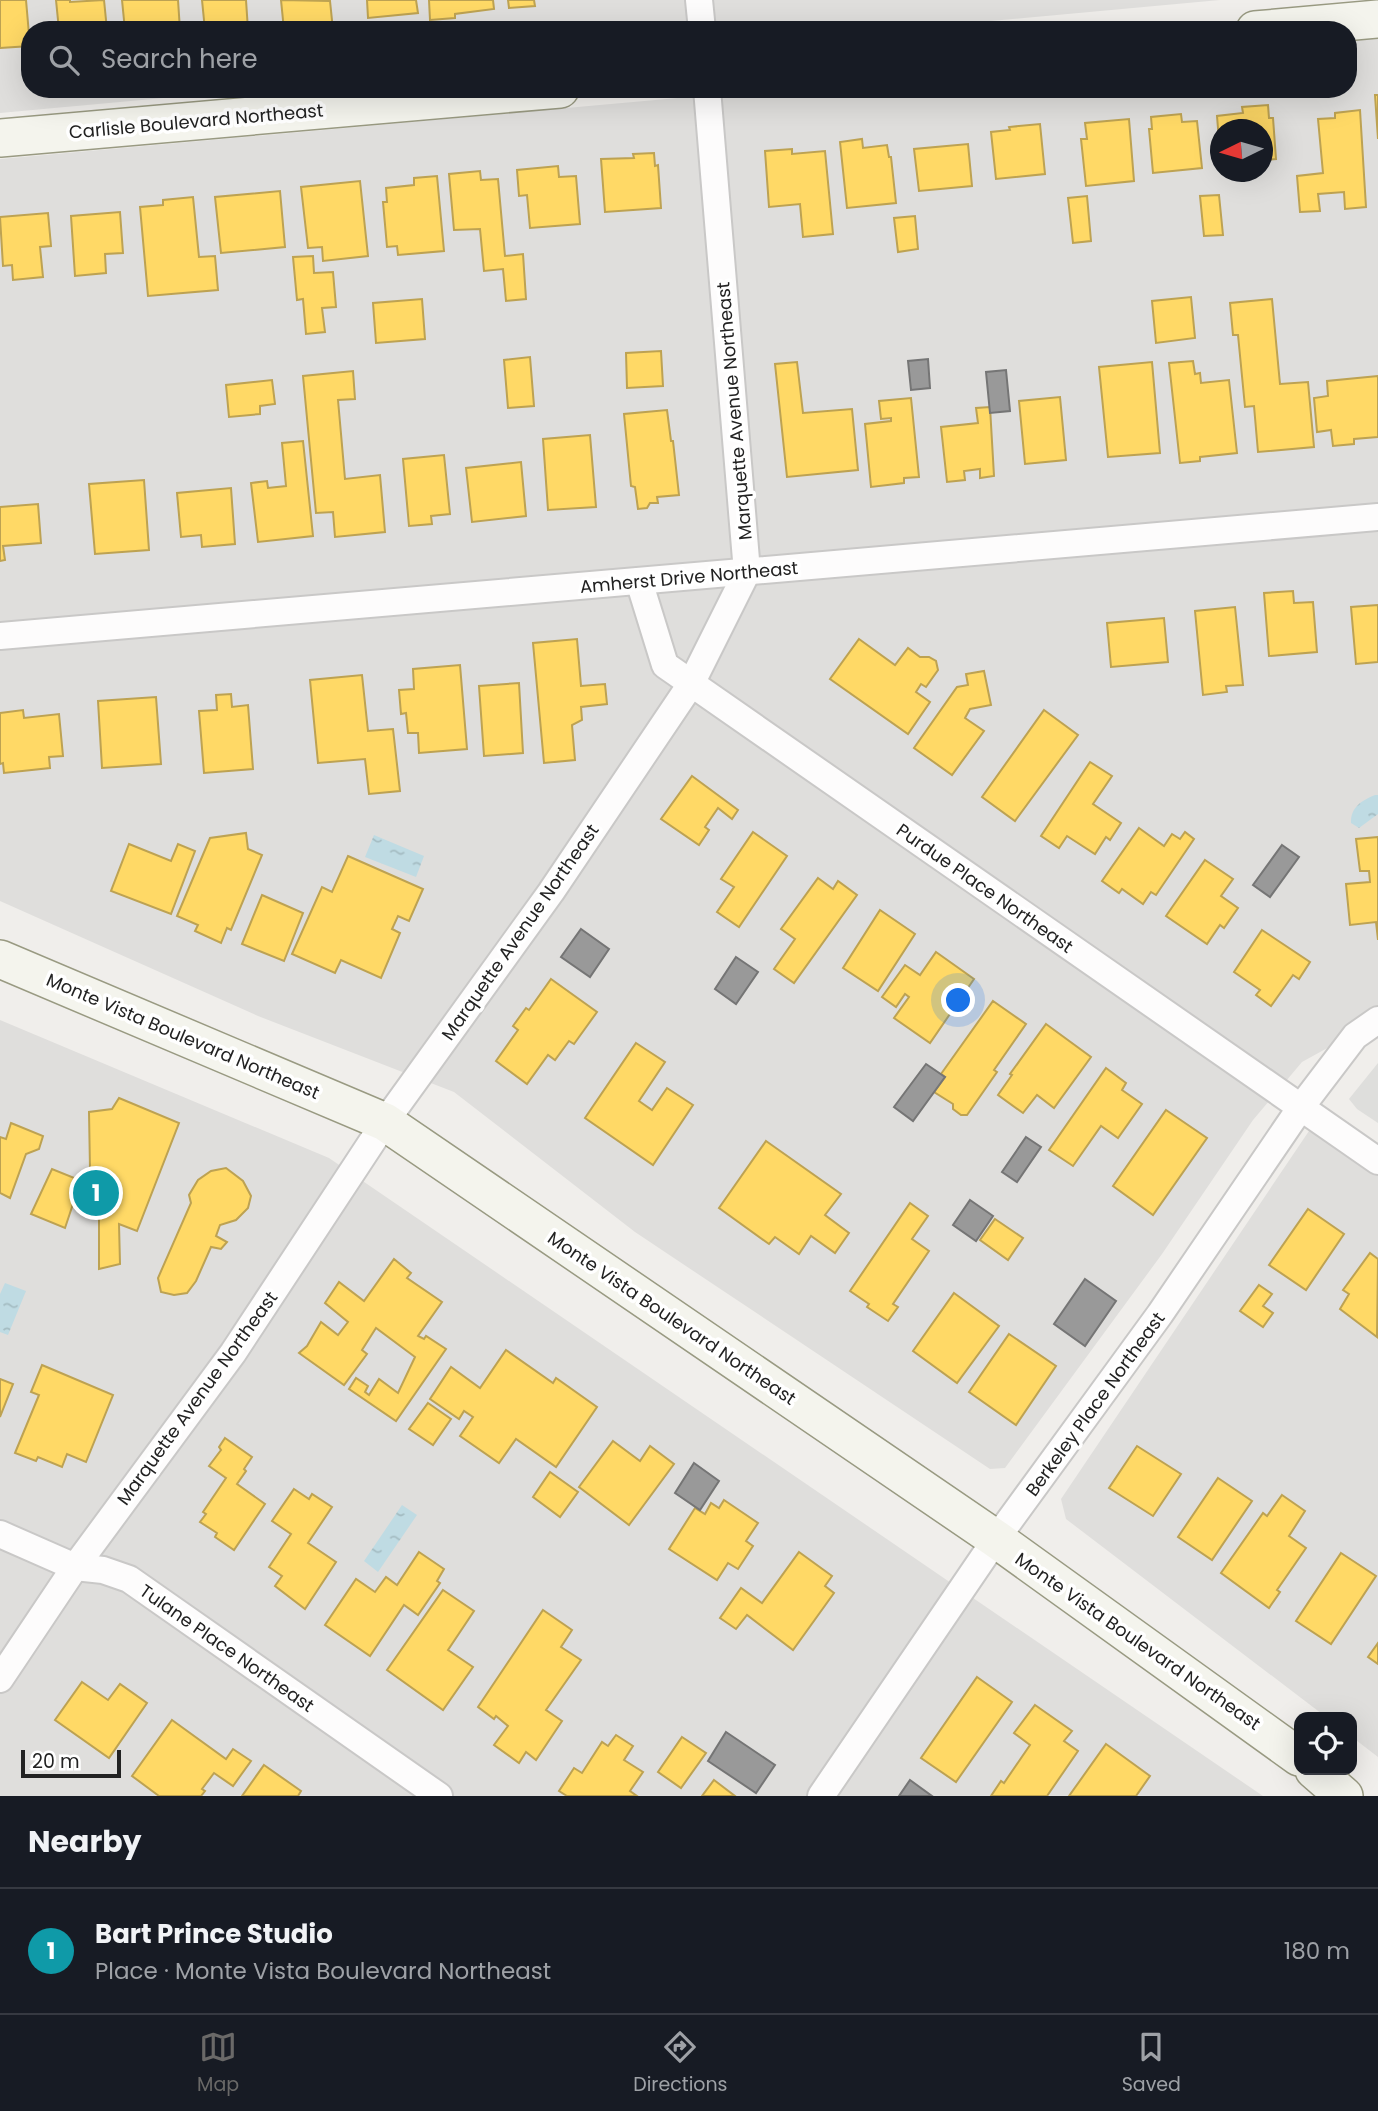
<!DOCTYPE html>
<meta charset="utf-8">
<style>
:root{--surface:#171b24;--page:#20242c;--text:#f1f3f6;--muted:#9ea1a6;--line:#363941;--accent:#6a6968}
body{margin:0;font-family:Poppins,sans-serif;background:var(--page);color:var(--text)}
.controls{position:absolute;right:21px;bottom:21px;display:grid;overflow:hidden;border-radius:14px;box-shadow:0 7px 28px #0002}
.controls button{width:63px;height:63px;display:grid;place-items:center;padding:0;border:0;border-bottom:2px solid var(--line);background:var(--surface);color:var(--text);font:35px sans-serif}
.compass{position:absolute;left:1210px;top:119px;width:63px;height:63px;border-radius:50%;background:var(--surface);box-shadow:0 7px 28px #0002;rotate:265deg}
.scale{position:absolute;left:21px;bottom:18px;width:100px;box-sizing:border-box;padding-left:7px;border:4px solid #222;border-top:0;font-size:19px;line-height:24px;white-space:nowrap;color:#222;-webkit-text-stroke:5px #fff;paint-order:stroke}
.you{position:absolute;left:959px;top:1001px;width:24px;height:24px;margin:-18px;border:5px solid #fff;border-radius:50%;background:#1a73e8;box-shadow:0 0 0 10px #1a73e833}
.badge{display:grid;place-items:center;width:46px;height:46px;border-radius:50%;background:var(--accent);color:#fff;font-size:23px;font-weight:700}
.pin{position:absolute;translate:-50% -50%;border:4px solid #fff;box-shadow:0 2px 7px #0006}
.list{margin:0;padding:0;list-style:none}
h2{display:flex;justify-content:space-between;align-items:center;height:91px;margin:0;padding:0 28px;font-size:30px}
h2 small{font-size:23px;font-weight:400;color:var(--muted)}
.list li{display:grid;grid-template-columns:46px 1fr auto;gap:21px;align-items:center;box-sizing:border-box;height:126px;padding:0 28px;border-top:2px solid var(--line)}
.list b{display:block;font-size:26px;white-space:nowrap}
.list p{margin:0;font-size:23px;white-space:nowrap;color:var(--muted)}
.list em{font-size:23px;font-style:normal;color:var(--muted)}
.icon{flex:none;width:38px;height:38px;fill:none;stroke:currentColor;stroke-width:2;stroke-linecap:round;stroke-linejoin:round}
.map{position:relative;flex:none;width:1378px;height:1796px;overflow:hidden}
.search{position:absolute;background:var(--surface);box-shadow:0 7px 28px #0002;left:21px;right:21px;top:21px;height:77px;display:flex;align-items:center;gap:18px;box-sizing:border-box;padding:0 24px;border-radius:28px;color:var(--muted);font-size:26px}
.sheet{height:217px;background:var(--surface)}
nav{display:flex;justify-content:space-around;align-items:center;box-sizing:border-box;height:98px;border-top:2px solid var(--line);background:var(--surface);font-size:19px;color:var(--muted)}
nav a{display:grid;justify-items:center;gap:4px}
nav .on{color:var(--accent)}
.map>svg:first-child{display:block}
.residential{fill:#dfdedc;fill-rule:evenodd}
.religious{fill:#dededc}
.water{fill:url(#water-ripples)}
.homes{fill:#ffd966;stroke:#bda252;stroke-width:2}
.industry{fill:#999;stroke:#757575;stroke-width:2}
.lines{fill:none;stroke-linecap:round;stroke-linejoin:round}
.street-casing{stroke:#c9c8c7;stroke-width:30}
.secondary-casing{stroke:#999a82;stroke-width:40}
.street{stroke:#fdfcfc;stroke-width:26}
.secondary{stroke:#f4f4ed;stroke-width:37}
.labels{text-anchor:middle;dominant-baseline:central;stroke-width:7;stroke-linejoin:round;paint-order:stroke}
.street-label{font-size:18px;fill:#222;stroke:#fff}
</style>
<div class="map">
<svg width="1378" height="1796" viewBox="0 0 1378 1796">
<defs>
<pattern id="water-ripples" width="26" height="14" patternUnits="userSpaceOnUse" patternTransform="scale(1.75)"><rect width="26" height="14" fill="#bfdbe3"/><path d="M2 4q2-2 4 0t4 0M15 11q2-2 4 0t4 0" fill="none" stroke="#a4bcc2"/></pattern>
</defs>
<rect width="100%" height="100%" fill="#f0eeeb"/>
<g class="residential">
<path d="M0 0H1220L894 30H30V89H262L0 113Z"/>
<path d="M1378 37V1020L1302 1062 1253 1120 1162 1254 1005 1468 990 1469 635 1232 454 1092 258 1016 0 901V159L779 89H1348V39ZM1220 130H1262V172H1220Z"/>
<path d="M0 1020 329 1158 1263 1796H0Z"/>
<path d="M1311 1128 1378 1164V1757L1352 1737V1717H1326L1066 1519 1061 1499Z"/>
</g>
<path class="religious" d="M1378 1063V1123L1357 1109 1349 1099Z"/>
<g class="water">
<path d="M1375 795H1378V814L1359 828 1351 823C1350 808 1362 800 1375 795Z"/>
<path d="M374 835 424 856 416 877 365 857Z"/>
<path d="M5 1283 26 1291 8 1335 0 1332V1294Z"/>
<path d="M402 1505 417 1515 378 1572 364 1561Z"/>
</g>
<g class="homes">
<path d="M0 0H26L30 46 0 48Z"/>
<path d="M56 0H70V2L104 0 107 30H59Z"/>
<path d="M122 0H178L180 30H125Z"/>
<path d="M202 0H246L248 30H205Z"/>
<path d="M281 0 330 1 333 30H284Z"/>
<path d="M367 0H416L418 13 368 18Z"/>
<path d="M429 0H493L494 9 455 14V18L430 20Z"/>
<path d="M508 0H534L535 6 509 8Z"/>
<path d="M1375 95H1378V139Z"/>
<path d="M1268 105 1269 118H1273L1276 159 1262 160V130H1220V153L1217 116 1243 113 1242 107Z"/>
<path d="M1360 110 1366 207 1345 209 1344 192 1318 194 1320 211 1300 212 1297 176 1323 173 1318 119 1335 118V113Z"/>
<path d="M1181 114 1182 122 1197 121 1202 168 1153 173 1149 129H1152L1151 117Z"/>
<path d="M1129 119 1134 181 1086 186 1081 139H1087L1085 123Z"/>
<path d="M1040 124 1045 174 996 179 991 132 1010 130 1009 127Z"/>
<path d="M862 139 863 148 887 145 889 157H891L896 203 847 208 840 142Z"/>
<path d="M968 144 972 186 919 191 914 149Z"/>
<path d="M792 149V154L825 151 833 234 803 237 800 204 769 207 765 151Z"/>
<path d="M654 153 655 166 658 165 661 208 605 212 601 159 634 158 633 154Z"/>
<path d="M558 166 559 177 576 176 580 224 530 228 527 195 519 196 517 170Z"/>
<path d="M480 171 481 180 498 179 505 256 523 254 526 299 506 301 503 269 484 271 480 229 454 230 449 174Z"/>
<path d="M437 176 444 251 398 255 397 246 387 247 383 202H387L386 188 414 185V178Z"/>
<path d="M360 181 368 256 323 261 322 247 308 248 301 187Z"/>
<path d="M280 191 285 247 221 253 215 197Z"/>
<path d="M1219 195 1223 235 1204 236 1200 196Z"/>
<path d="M1087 196 1091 241 1073 243 1068 198Z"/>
<path d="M193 197 199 257 215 256 218 290 148 296 140 207 163 205V200Z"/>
<path d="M120 212 123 253 105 254 106 273 75 276 71 216Z"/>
<path d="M48 213 51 246 40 247 43 277 13 280 12 265 3 266 0 217Z"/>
<path d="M915 216 918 249 898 252 894 218Z"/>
<path d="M313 256 314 273 333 272 336 307 322 308 325 332 306 334 303 299 297 300 293 257Z"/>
<path d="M1191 297 1195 338 1156 343 1152 301Z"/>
<path d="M422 299 425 339 376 343 373 303Z"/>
<path d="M1272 299 1280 384 1308 382 1314 447 1258 452 1254 406 1245 407 1238 335H1233L1230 303Z"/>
<path d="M661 351 663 386 627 388 626 353Z"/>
<path d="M530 357 534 406 508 408 504 360Z"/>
<path d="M1193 361 1195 374 1200 373 1201 383 1229 380 1237 453 1200 457V461L1180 463 1169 363Z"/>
<path d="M797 362 803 413 852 409 858 470 787 477 775 364Z"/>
<path d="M1152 362 1160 453 1108 457 1099 367Z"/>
<path d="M353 371 355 399 338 400 345 479 380 475 385 532 335 537 333 512 316 513 303 376Z"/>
<path d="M1378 376V437L1354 439V444L1333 446 1331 430 1317 432 1314 398 1328 396 1327 381Z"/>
<path d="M272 380 275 404 260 406V414L229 417 226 385Z"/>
<path d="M1060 397 1066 460 1025 464 1019 401Z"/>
<path d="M911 398 919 477 904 478V483L871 487 865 424 891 421V418L881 419 879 401Z"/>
<path d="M990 407 994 476 980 478V469L964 471 965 480 947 482 941 427 978 423 976 408Z"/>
<path d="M667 410 671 441H673L679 495 657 497 658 503H650L647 508 638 509 635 487 631 486 624 414Z"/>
<path d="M590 435 596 507 548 510 543 439Z"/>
<path d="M303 441 313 536 258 542 251 483 267 481 268 488 286 486 282 443Z"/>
<path d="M444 455 450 514 431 516 432 524 409 526 403 459Z"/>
<path d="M521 462 526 516 472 522 466 468Z"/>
<path d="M144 480 149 550 95 554 89 484Z"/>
<path d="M231 488 235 544 202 547 201 535 181 537 177 493Z"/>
<path d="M38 504 41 543 3 546 5 560 0 561V507Z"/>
<path d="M1293 591 1294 603 1313 602 1317 652 1269 656 1264 593Z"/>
<path d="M1378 605V662L1356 664 1351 607Z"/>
<path d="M1235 607 1243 685 1226 686 1227 692 1203 695 1195 611Z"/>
<path d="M1164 618 1168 662 1111 667 1107 623Z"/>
<path d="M577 639 581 686 605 684 607 704 581 707 582 720 572 725 575 760 544 763 533 643Z"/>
<path d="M859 639 895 665 908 648 920 657H929L936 661 938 670 926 687 921 684 916 692 930 702 908 734 830 679Z"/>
<path d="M460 665 467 749 419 753 418 733H408L406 713 401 714 399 690 414 689 413 669Z"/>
<path d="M984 671 991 705 970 709 965 718 984 731 952 775 914 748 957 687 968 685 966 674Z"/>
<path d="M362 675 368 731 393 729 400 791 369 794 365 759 318 763 310 680Z"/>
<path d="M519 683 523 753 484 756 479 686Z"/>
<path d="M231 694 232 707 248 705 253 769 204 773 199 711 217 710 216 695Z"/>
<path d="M156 697 161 764 102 768 98 701Z"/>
<path d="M23 710 24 718 59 714 63 756 49 757 50 768 4 773 3 763 0 764V713Z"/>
<path d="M1044 710 1078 735 1015 821 982 797Z"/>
<path d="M1090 762 1112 776 1093 804 1121 823 1110 840 1106 837 1095 854 1067 836 1059 848 1041 836Z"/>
<path d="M692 776 738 810 732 819 718 808 705 827 709 830 699 845 661 819Z"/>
<path d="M1139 828 1164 846 1172 834 1180 839 1185 832 1194 839 1156 895 1151 892 1143 904 1122 889 1119 893 1102 881Z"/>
<path d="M753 832 787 856 739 927 717 912 734 887 721 879Z"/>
<path d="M246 833 248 849 262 855 231 930 227 928 221 943 195 931 198 925 177 916 210 838Z"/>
<path d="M1378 837V940L1376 922 1350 925 1346 884 1370 882 1369 871H1360L1356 839Z"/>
<path d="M129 844 171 861 178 844 195 851 171 914 111 891Z"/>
<path d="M348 856 423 889 409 921 398 916 392 929 400 933 381 978 341 960 335 973 292 954 322 887 332 892Z"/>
<path d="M1205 860 1233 879 1221 896 1238 908 1224 928 1220 925 1207 944 1166 916Z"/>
<path d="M818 878 833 889 838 881 857 895 794 983 774 969 795 939 781 929Z"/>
<path d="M262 895 303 913 284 961 242 944Z"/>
<path d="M880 910 915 934 878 991 843 968Z"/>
<path d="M1262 930 1310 962 1299 979 1293 975 1271 1006 1256 995 1260 990 1234 972Z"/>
<path d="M936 952 974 979 930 1043 894 1018 909 997 905 994 896 1007 882 997 905 965 920 975Z"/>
<path d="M551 979 597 1012 574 1044 569 1041 555 1060 548 1055 527 1084 496 1061 518 1030 513 1026 526 1008 529 1010Z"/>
<path d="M993 1001 1026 1024 994 1070 997 1072 967 1115H961L953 1109V1104L934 1092 945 1077 941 1074Z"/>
<path d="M1046 1024 1091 1057 1054 1108 1037 1095 1023 1113 998 1095 1012 1075 1010 1074Z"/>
<path d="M636 1043 665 1062 639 1101 652 1110 667 1088 693 1105 653 1165 585 1118Z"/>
<path d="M1106 1068 1126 1083 1122 1090 1142 1104 1118 1138 1101 1126 1073 1166 1049 1150Z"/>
<path d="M119 1098 179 1123 137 1231 119 1224 120 1264 99 1269V1214L73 1204 65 1228 31 1214 52 1169 84 1182 90 1169 89 1112 112 1109Z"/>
<path d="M1166 1110 1207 1138 1153 1215 1113 1186Z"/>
<path d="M11 1123 43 1136 39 1149 26 1154 10 1198 0 1193V1137L6 1139Z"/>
<path d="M766 1141 841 1194 825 1215 849 1233 835 1253 811 1236 799 1254 775 1237 769 1244 719 1208Z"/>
<path d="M226 1168 243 1181 251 1196 248 1208 236 1220 220 1225 216 1236 227 1242 221 1249 211 1247 196 1281 187 1293 174 1295 161 1292 158 1278 191 1203 189 1195 198 1180 211 1171Z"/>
<path d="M910 1203 928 1216 912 1239 929 1251 893 1304 898 1307 888 1321 867 1307 869 1304 850 1291Z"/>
<path d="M1308 1209 1344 1234 1306 1290 1269 1265Z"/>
<path d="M995 1219 1023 1238 1008 1260 980 1240Z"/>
<path d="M1370 1253 1378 1259 1377 1337 1340 1309 1349 1294 1343 1290Z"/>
<path d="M394 1259 411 1273 407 1278 442 1302 418 1336 424 1339 426 1336 446 1349 396 1421 349 1389 356 1378 368 1386 365 1392 369 1395 379 1379 398 1393 415 1357 376 1328 362 1350 367 1354 344 1385 299 1353 307 1346 321 1322 338 1335 348 1322 325 1303 339 1282 364 1301Z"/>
<path d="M1259 1285 1272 1294 1263 1306 1273 1313 1263 1327 1240 1311Z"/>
<path d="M954 1293 999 1326 957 1383 913 1351Z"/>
<path d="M1009 1334 1056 1366 1016 1425 969 1392Z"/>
<path d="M506 1350 553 1383 556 1378 597 1407 556 1467 516 1439 499 1463 460 1436 473 1417 464 1411 459 1419 430 1399 451 1367 480 1388Z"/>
<path d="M42 1365 113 1395 86 1462 67 1454 62 1467 38 1457 36 1461 15 1453 39 1395 31 1392Z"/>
<path d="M0 1379 13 1384 0 1417Z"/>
<path d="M428 1403 451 1419 433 1445 409 1429Z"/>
<path d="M225 1438 252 1457 244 1469 246 1471 237 1484 265 1504 234 1550 215 1537 217 1533 200 1522 206 1514 203 1512 226 1478 209 1466 221 1450 219 1447Z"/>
<path d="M613 1441 640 1461 650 1446 674 1464 629 1525 579 1487Z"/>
<path d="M1137 1446 1181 1474 1153 1516 1109 1488Z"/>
<path d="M550 1472 578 1492 560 1517 533 1497Z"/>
<path d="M1218 1478 1252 1501 1212 1560 1178 1537Z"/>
<path d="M294 1489 309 1499 312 1494 332 1507 308 1543 336 1562 305 1609 275 1586 282 1576 269 1567 291 1534 272 1521Z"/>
<path d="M1282 1495 1305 1511 1289 1536 1306 1548 1277 1590 1280 1592 1269 1608 1221 1573 1263 1513 1267 1516Z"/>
<path d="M724 1500 758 1523 746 1541 753 1546 738 1569 728 1563 717 1580 669 1549 695 1508 705 1514 711 1503 719 1508Z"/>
<path d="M419 1552 444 1569 437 1581 440 1583 418 1615 404 1605 370 1656 325 1625 356 1579 375 1592 386 1577 397 1585Z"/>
<path d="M799 1552 832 1576 825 1586 834 1593 793 1650 747 1615 736 1629 720 1618 741 1588 762 1603Z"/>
<path d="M1341 1553 1376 1576 1331 1644 1296 1621Z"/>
<path d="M443 1590 474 1611 448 1650 473 1667 443 1710 387 1670Z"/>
<path d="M543 1610 572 1630 561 1647 581 1660 546 1710 562 1721 536 1760 526 1752 519 1763 494 1745 508 1726 496 1716 494 1719 478 1707Z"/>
<path d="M1378 1643V1664L1368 1657Z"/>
<path d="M977 1677 1012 1702 956 1782 921 1758Z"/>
<path d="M82 1682 108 1700 120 1684 147 1703 109 1758 55 1720Z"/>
<path d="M1035 1705 1072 1731 1064 1741 1078 1751 1047 1796H991L1001 1781 1004 1783 1030 1745 1014 1733Z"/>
<path d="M172 1720 226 1759 233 1749 251 1761 233 1786 214 1773 202 1789 205 1791 201 1796H159L132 1776Z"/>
<path d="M616 1735 633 1746 624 1760 643 1772 630 1791 637 1796H567L559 1791 574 1768 582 1773 602 1742 608 1746Z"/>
<path d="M682 1737 706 1753 681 1788 658 1772Z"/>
<path d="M1106 1744 1150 1776 1136 1796H1069Z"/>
<path d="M264 1765 301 1791 298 1796H242Z"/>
<path d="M714 1780 735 1796H702Z"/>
</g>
<g class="industry">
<path d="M928 359 930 388 911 390 908 361Z"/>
<path d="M1006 370 1010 411 990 413 986 372Z"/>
<path d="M1282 845 1299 857 1270 897 1253 885Z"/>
<path d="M581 929 609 949 590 977 561 957Z"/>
<path d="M736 957 758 972 736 1004 715 989Z"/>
<path d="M926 1064 945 1077 913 1121 894 1107Z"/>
<path d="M1026 1137 1041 1147 1017 1182 1002 1172Z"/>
<path d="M970 1200 993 1216 976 1241 953 1225Z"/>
<path d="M1085 1279 1116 1301 1085 1346 1054 1324Z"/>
<path d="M694 1463 719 1481 700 1510 675 1493Z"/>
<path d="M726 1732 775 1765 756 1793 708 1761Z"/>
<path d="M910 1780 932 1796H899Z"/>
</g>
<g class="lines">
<g class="street-casing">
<g id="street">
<path d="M699 0 702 30"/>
<path d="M639 581 665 665 1378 1161"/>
<path d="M0 636 1378 517"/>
<path d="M0 1534 75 1567 103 1570 129 1579 439 1796"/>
<path d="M0 1679 75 1567 233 1353 385 1122 551 892 691 684 747 572 707 89"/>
<path d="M821 1796 996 1539 1160 1314 1301 1107 1355 1036 1378 1020"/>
</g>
</g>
<g class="secondary-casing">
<g id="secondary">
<path d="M1255 30 1378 19"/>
<path d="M0 138 560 89"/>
<path d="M0 959 385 1122 996 1539 1299 1757"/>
<path d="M1314 1770 1344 1796"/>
</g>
</g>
<use href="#street" class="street"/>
<use href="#secondary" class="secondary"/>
</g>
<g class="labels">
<g class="street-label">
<text transform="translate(196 121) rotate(-5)">Carlisle Boulevard Northeast</text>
<text transform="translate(734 411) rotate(-95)">Marquette Avenue Northeast</text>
<text transform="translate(689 577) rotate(-5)">Amherst Drive Northeast</text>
<text transform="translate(985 888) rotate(35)">Purdue Place Northeast</text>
<text transform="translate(520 932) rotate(-55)">Marquette Avenue Northeast</text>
<text transform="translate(183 1036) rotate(23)">Monte Vista Boulevard Northeast</text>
<text transform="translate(672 1318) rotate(34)">Monte Vista Boulevard Northeast</text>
<text transform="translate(197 1398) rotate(-54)">Marquette Avenue Northeast</text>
<text transform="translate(1095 1404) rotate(-54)">Berkeley Place Northeast</text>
<text transform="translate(1138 1641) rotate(35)">Monte Vista Boulevard Northeast</text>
<text transform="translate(227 1648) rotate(35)">Tulane Place Northeast</text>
</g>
</g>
</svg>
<div class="controls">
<button><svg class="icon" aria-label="locate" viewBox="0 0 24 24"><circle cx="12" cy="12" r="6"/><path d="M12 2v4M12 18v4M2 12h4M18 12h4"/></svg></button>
</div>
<svg class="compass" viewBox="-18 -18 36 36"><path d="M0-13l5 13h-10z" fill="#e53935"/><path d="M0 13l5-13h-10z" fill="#9ea1a6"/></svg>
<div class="scale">20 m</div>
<div class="you"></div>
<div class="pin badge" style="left:96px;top:1193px;background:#0f9aa8">1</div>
<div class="search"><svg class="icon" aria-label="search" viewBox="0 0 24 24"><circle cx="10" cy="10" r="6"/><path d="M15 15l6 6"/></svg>Search here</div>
</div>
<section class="sheet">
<h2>Nearby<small></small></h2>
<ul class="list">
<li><span class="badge" style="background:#0f9aa8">1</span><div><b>Bart Prince Studio</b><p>Place · Monte Vista Boulevard Northeast</p></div><em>180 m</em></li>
</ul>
</section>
<nav>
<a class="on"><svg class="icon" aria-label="map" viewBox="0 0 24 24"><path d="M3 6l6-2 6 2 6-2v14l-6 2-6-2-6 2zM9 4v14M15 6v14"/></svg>Map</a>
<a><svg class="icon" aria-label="directions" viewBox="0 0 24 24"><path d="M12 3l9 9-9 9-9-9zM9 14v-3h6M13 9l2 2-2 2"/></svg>Directions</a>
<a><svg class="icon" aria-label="saved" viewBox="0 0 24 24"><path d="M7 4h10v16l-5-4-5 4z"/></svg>Saved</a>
</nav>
